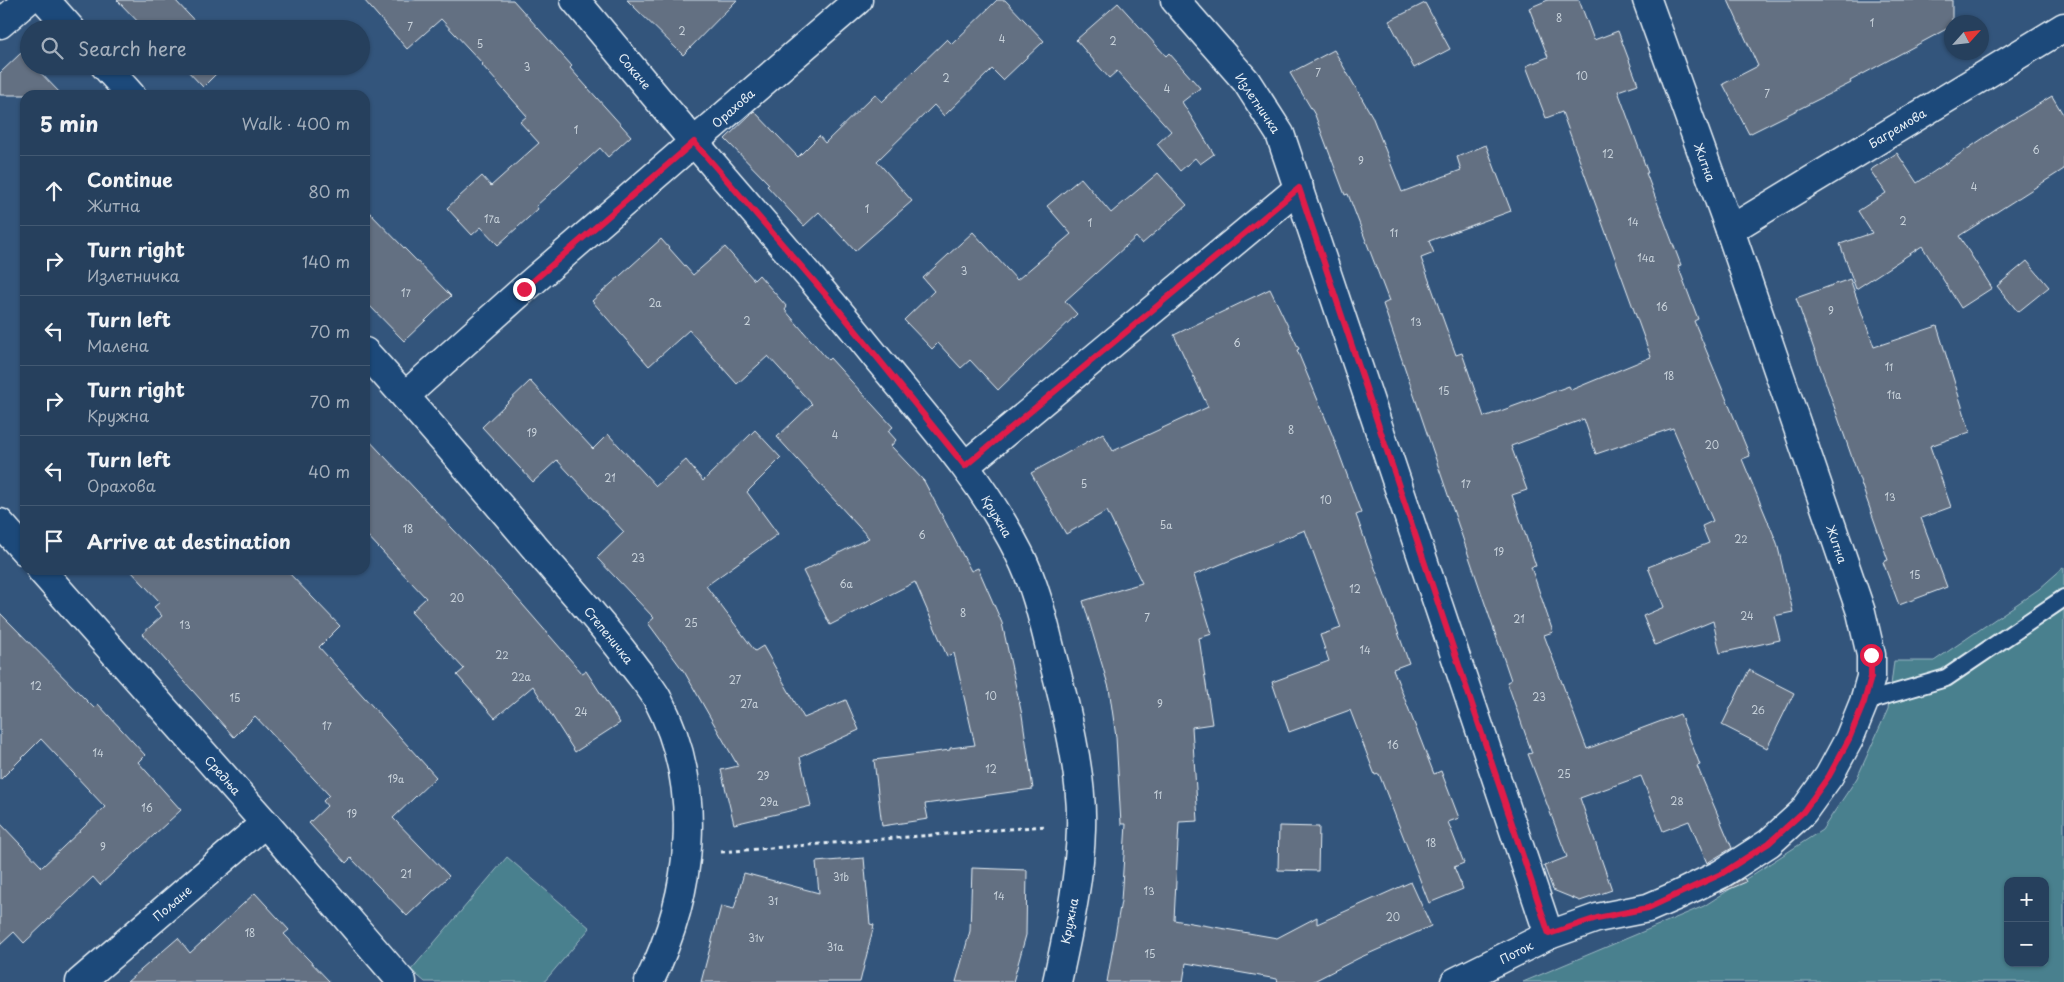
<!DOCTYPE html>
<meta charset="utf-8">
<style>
:root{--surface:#26405d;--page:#2e4763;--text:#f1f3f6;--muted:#a4afbc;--line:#425972}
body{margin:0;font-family:"Playpen Sans",sans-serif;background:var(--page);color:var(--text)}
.controls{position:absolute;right:15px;bottom:15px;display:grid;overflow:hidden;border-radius:10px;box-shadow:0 1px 4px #0004}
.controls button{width:45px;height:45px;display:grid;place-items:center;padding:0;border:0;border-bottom:1px solid var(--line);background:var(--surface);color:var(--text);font:25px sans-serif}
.compass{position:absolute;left:1944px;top:15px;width:45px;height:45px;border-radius:50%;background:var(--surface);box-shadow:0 1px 4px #0004;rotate:63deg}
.stop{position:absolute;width:15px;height:15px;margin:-11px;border:4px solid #e11d48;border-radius:50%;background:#fff}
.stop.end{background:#e11d48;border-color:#fff;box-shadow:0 1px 5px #0008}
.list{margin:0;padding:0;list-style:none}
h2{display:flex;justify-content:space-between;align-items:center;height:65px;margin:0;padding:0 20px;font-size:21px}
h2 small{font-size:16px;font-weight:400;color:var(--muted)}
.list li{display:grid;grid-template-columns:32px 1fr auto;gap:15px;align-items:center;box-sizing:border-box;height:70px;padding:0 20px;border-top:1px solid var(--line)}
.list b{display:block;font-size:19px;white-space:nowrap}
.list p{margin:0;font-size:16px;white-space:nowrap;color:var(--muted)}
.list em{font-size:16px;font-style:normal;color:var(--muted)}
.icon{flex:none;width:28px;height:28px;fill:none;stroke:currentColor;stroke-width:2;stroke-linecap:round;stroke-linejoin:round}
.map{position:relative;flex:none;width:2064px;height:982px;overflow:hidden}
.search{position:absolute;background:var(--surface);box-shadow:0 1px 4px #0004;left:20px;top:20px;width:350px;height:55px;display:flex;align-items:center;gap:12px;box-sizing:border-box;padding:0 18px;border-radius:28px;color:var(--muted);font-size:19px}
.panel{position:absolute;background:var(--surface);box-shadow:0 1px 4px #0004;left:20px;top:90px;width:350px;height:485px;border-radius:15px}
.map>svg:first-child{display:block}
.green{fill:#4a808e;stroke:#99b8c3;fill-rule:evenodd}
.building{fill:#637082;stroke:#e8f1f8}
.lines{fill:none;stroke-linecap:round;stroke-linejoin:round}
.lane-casing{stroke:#e8f1f8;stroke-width:20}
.street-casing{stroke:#e8f1f8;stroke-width:31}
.path{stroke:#e8f1f8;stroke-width:3;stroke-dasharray:4 4;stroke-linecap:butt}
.lane{stroke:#1f4a7a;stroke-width:16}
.street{stroke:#1f4a7a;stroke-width:28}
.route{stroke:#e11d48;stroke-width:6}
.labels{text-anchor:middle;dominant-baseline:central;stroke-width:4;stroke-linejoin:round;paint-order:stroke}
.number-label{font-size:10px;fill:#c7d1da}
.street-label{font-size:12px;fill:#e8f1f8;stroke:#1f4a7a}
</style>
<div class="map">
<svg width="2064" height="982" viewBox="0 0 2064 982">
<rect width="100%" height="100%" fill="#33557c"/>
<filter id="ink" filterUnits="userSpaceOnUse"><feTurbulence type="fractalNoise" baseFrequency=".02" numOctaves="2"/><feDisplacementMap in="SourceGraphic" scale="10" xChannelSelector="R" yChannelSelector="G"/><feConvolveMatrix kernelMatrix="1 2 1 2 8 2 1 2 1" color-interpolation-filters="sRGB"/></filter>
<g filter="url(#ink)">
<g class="green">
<path d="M2064 567V982H1523L1704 906 1822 830 1857 778 1888 709 1894 661H1934L2039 589ZM2008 881H2045V963H2008Z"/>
<path d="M507 857 590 928 544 982H425L411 970Z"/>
</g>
<g class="building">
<path d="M117 0H175L202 29H145Z"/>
<path d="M364 0H513L572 66 570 68 631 136 608 157 600 148 536 206 538 209 498 245 481 227 472 235 447 208 482 176 491 186 539 143 520 122 527 116 482 65 483 64 441 19 407 49Z"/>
<path d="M627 0H737L683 55Z"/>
<path d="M997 0H1005L1044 41 1003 80 992 69 944 116 934 105 877 161 912 201 855 251 819 212 804 226 767 186 769 184 725 139 754 111 798 157 819 136 825 143 875 94 882 102 947 39 952 44Z"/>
<path d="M1548 0H1579L1594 40 1618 31 1638 84 1618 91 1648 173H1646L1681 265 1678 266 1698 319 1694 321 1750 456 1742 459 1777 543 1793 612 1774 616 1780 640 1720 653 1713 621 1655 645 1643 616 1664 607 1648 567 1709 543 1702 526 1713 521 1673 428 1596 454 1584 419 1511 446 1527 490 1512 495 1536 566 1531 567 1553 632 1544 635 1587 749 1680 714 1700 765 1697 766 1732 848 1707 863 1689 821 1663 831 1641 776 1580 798 1612 890 1580 901 1553 890 1544 866 1567 857 1528 754 1532 753 1507 682 1511 680 1383 304 1389 301 1348 194 1345 195 1315 115 1290 73 1334 50 1372 116 1402 192 1461 170 1457 157 1486 145 1511 211 1429 241 1434 253 1421 258 1456 355 1462 353 1484 417 1569 386 1571 390 1651 357 1562 112 1546 118 1526 66 1548 57 1529 8Z"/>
<path d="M1728 0H1952V26L1850 81 1851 83 1749 134 1723 84 1758 66Z"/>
<path d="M1118 3 1166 56 1169 53 1200 88 1182 102 1214 154 1200 164 1195 158 1180 171 1157 144 1171 131 1117 71 1109 78 1076 40Z"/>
<path d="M1425 3 1450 49 1414 68 1389 21Z"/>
<path d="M21 53 29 61V66H34L62 95H0V73Z"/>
<path d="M183 66H224L203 87Z"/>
<path d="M2052 96 2064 116V169L1959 236 1992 288 1961 308 1922 246 1856 289 1840 244 1872 233 1858 211 1886 193 1870 170 1897 153 1917 183 1997 129Z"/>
<path d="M1158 173 1187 205 1142 244 1136 237 1065 301 1077 314 998 390 970 360 961 368 938 343 932 349 904 320 934 291 923 278 973 232 1017 280 1071 234 1047 206 1081 178 1111 213Z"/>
<path d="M365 208 451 296 404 341 365 301Z"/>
<path d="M661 239 693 275 725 247 754 280 759 275 787 307 785 310 828 360 830 358 893 427 888 431 896 440 891 446 924 481 971 571 978 568 1002 623 1022 715 1033 789 925 804 928 819 882 826 874 760 950 750V748L975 745 954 653 947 656 915 582 830 625 803 571 869 538 777 437 812 404 768 356 737 384 689 330 649 366 592 301Z"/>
<path d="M2027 261 2049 287 2018 312 1997 286Z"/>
<path d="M1850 279 1874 347 1937 326 1970 432 1930 446 1951 507 1921 518 1947 587 1899 605 1883 562 1888 560 1796 298Z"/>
<path d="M1270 289 1299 349 1297 350 1332 434 1361 513 1356 515 1409 663 1393 669 1434 774 1441 771 1459 818 1448 822 1464 863 1454 867 1463 889 1429 903 1379 774 1375 775 1350 710 1289 732 1272 682 1329 661 1320 635 1341 628 1305 530 1194 575 1212 634 1199 638 1212 724 1192 727 1198 821 1179 822 1174 920 1277 938 1317 917V924L1411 882 1431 926 1359 958 1312 982H1278L1277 979 1186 963 1183 982H1107L1121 901 1126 824H1121L1116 737 1109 688 1083 601 1142 583 1107 511 1066 534 1031 473 1103 433 1113 451 1208 407 1174 335Z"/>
<path d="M530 381 593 449 608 434 656 486 686 460 703 481 755 430 781 458 747 492 778 534 706 586 755 651 763 646 804 718 846 700 859 730 800 757 811 806 734 824 721 770 738 766 685 673 648 623 654 618 597 558 624 532 557 460 533 482 482 427Z"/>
<path d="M365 436 503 582 582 673 586 671 620 723 575 752 533 686 495 718 457 675 464 669 411 612 426 598 365 533Z"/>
<path d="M130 570H286L340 626 319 647 436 777 393 818 449 876 407 916 351 858 346 863 309 823 327 806 323 801 329 795 255 716 234 737 142 634 162 616 154 607 160 602Z"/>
<path d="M0 613 94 708 98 704 145 755 138 762 181 810 100 885 93 877 24 943 14 932 0 945V823L42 867 105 807 41 739 0 780Z"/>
<path d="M1749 670 1794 693 1767 748 1722 725Z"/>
<path d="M1279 826 1319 827 1318 871 1278 870Z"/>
<path d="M864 858 870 924 874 925 860 982H701L721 906 734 909 744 873 819 893 816 862Z"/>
<path d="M972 868 1027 870 1026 935 1013 982H956L970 931Z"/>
<path d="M1744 878 1746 882 1720 893V892Z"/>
<path d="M255 893 289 930 284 934 330 982H127L178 938 190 953Z"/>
</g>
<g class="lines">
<g class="lane-casing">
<path id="lane" d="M1864 702 1946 678 2064 598"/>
</g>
<g class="street-casing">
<g id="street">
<path d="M45 0 71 29"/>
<path d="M575 0C615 47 654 95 694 142 755 214 818 284 877 358 928 420 983 481 1019 553 1035 584 1043 619 1051 652 1065 704 1083 775 1081 828 1080 880 1068 931 1057 982"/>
<path d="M1175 0 1246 81 1280 134 1549 935"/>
<path d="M0 24 28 0"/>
<path d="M105 66 131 95"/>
<path d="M1730 230 2064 27"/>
<path d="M365 352C424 416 480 483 536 549 569 587 603 624 633 665 641 676 651 687 657 698 705 788 693 893 649 982"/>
<path d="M405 396 524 289 858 0"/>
<path d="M965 466 1299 188"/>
<path d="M0 523 25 551"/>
<path d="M41 570 265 823 402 982"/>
<path d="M80 982 265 823"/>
<path d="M1455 982 1549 935 1597 918 1648 908 1678 895 1721 874 1769 843 1803 812 1829 776 1849 739 1864 702 1871 677V655L1861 612 1730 230 1647 0"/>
</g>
</g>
<path class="path" d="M721 852 1046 826"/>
<use href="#lane" class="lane"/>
<use href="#street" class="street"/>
</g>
</g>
<g class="lines" filter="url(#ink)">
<path class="route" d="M524 289 694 142 838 309 965 466 1299 188 1549 934 1597 918 1648 908 1721 874 1769 843 1803 812 1829 776 1849 739 1864 702 1871 677V655"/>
</g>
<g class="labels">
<g class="number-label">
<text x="1559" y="17">8</text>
<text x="1872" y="22">1</text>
<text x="410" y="26">7</text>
<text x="682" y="30">2</text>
<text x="1002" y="38">4</text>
<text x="1113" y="40">2</text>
<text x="480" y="43">5</text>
<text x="527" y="66">3</text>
<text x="1318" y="72">7</text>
<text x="1582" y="75">10</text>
<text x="946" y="77">2</text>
<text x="1167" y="88">4</text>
<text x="1767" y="93">7</text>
<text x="576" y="129">1</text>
<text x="2036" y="149">6</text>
<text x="1608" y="153">12</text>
<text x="1361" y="160">9</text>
<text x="1974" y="186">4</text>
<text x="867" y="208">1</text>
<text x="492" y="218">17a</text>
<text x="1903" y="220">2</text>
<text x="1633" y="221">14</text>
<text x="1090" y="222">1</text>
<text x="1394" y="232">11</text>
<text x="1646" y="257">14a</text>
<text x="964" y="270">3</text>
<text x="406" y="292">17</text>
<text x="655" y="302">2a</text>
<text x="1662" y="306">16</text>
<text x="1831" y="310">9</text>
<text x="747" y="320">2</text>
<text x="1416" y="321">13</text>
<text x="1237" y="342">6</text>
<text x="1889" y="366">11</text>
<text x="1669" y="375">18</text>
<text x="1444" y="390">15</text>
<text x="1894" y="394">11a</text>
<text x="1291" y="429">8</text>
<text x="532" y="432">19</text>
<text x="835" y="434">4</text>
<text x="1712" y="444">20</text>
<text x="610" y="477">21</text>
<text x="1084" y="483">5</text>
<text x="1466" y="483">17</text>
<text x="1890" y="496">13</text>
<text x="1326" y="499">10</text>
<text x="1166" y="524">5a</text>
<text x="408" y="528">18</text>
<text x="922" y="534">6</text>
<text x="1741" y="538">22</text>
<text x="1499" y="551">19</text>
<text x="638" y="557">23</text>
<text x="1915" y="574">15</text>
<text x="846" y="583">6a</text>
<text x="1355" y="588">12</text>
<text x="457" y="597">20</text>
<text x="963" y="612">8</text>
<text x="1747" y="615">24</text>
<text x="1147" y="617">7</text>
<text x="1519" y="618">21</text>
<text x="691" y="622">25</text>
<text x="185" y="624">13</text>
<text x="1365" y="649">14</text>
<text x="502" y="654">22</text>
<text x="521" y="676">22a</text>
<text x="735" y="679">27</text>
<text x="36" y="685">12</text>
<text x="991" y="695">10</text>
<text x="1539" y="696">23</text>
<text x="235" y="697">15</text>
<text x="749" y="703">27a</text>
<text x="1160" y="703">9</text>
<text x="1758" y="709">26</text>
<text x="581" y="711">24</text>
<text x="327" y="725">17</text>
<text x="1393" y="744">16</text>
<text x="98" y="752">14</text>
<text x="991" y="768">12</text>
<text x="1564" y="773">25</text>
<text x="763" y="775">29</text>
<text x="396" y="778">19a</text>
<text x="1158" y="794">11</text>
<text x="1677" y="800">28</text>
<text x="769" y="801">29a</text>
<text x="147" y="807">16</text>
<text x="352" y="813">19</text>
<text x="1431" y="842">18</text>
<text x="103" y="846">9</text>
<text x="406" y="873">21</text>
<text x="841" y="876">31b</text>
<text x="1149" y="890">13</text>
<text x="999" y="895">14</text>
<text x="773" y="900">31</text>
<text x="1393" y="916">20</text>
<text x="250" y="932">18</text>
<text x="756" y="937">31v</text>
<text x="835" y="946">31a</text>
<text x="1150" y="953">15</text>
</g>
<g class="street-label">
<text transform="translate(635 71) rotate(50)">Сокаче</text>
<text transform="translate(1258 103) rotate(56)">Излетничка</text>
<text transform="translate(733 108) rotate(-41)">Орахова</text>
<text transform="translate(1897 128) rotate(-31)">Багремова</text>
<text transform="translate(1705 162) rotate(70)">Житна</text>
<text transform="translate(997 516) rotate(59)">Кружна</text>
<text transform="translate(1837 544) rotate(71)">Житна</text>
<text transform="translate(609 635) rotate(51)">Степеничка</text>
<text transform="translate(223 775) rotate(49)">Средња</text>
<text transform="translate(172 903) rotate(-41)">Пољане</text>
<text transform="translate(1069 921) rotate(-79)">Кружна</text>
<text transform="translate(1516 952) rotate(-27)">Поток</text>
</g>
</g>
</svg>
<div class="controls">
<button>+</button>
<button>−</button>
</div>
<svg class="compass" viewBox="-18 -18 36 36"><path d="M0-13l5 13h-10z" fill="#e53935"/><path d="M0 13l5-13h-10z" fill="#a4afbc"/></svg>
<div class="stop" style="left:1871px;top:655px"></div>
<div class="stop end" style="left:524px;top:289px"></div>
<div class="search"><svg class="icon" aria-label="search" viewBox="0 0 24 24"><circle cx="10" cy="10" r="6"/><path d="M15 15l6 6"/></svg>Search here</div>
<section class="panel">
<h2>5 min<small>Walk · 400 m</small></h2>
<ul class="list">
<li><svg class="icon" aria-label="ahead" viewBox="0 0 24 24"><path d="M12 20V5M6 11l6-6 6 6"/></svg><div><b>Continue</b><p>Житна</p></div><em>80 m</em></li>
<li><svg class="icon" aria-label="right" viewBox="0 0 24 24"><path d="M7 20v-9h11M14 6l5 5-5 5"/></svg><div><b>Turn right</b><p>Излетничка</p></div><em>140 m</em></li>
<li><svg class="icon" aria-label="left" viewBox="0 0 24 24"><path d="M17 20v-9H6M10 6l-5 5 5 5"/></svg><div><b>Turn left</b><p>Малена</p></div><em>70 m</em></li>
<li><svg class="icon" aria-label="right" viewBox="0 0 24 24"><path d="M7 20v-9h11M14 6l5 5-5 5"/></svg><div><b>Turn right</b><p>Кружна</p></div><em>70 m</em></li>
<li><svg class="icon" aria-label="left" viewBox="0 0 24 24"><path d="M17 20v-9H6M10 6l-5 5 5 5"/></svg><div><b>Turn left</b><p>Орахова</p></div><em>40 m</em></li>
<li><svg class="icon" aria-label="arrive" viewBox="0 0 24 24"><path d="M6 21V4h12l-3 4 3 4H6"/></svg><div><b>Arrive at destination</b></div></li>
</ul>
</section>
</div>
